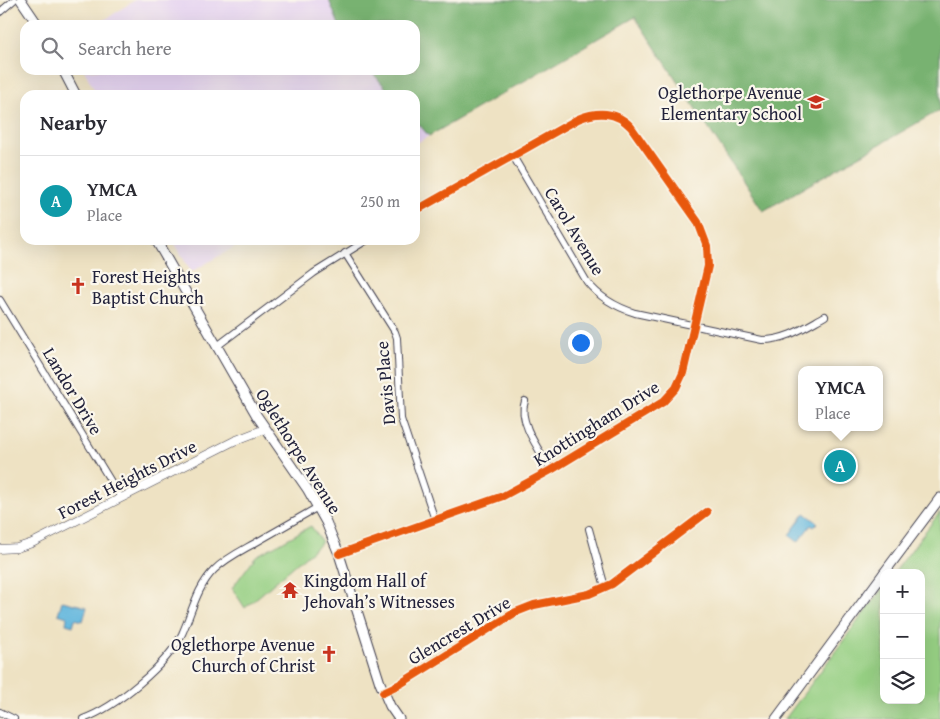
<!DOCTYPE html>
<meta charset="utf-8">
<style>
:root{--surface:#fff;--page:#f2f2f3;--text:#2b2b33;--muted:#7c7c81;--line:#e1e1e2;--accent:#ea580c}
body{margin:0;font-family:"Gentium Book Plus",serif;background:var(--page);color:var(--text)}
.controls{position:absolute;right:15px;bottom:15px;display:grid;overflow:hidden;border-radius:10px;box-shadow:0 5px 20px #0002}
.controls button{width:45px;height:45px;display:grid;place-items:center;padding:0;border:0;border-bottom:1px solid var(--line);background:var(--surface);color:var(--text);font:25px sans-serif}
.you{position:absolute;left:580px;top:342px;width:18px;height:18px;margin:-12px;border:4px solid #fff;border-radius:50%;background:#1a73e8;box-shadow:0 0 0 8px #1a73e833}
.badge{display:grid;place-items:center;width:32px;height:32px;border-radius:50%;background:var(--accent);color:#fff;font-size:16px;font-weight:700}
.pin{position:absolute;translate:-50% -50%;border:2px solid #fff;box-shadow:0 1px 5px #0006}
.popup{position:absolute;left:798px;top:366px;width:85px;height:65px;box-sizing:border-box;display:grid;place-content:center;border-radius:10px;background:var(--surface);filter:drop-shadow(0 1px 4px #0005);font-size:16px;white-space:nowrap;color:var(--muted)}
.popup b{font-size:19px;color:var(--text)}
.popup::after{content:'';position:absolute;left:50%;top:100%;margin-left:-10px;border:10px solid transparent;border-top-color:var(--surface)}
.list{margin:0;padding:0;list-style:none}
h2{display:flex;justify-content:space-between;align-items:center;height:65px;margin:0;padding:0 20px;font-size:21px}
h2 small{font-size:16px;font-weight:400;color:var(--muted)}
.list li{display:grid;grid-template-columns:32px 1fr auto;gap:15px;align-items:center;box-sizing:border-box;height:90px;padding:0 20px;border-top:1px solid var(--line)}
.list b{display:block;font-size:19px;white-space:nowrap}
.list p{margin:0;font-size:16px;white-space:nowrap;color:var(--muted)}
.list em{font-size:16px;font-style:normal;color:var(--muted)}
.icon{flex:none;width:28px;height:28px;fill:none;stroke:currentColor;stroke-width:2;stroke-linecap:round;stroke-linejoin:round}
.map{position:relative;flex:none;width:940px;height:719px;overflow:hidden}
.search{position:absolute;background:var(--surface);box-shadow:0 5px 20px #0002;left:20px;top:20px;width:400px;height:55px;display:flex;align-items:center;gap:12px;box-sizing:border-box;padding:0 18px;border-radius:15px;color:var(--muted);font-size:19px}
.panel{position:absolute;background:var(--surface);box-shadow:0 5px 20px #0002;left:20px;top:90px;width:400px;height:155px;border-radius:15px}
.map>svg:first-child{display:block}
.built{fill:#e5d3f1}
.green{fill:#96cf83;stroke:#5c785f}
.forest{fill:#78b271;stroke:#4d6a56}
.water{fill:#60b6dd;stroke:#416c8c}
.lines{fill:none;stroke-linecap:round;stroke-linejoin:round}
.minor-casing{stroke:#413f4f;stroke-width:8}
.tertiary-casing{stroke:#413f4f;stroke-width:9}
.secondary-casing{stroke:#413f4f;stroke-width:11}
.minor{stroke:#fff;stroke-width:6}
.tertiary{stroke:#fff;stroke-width:8}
.secondary{stroke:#fff;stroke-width:9}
.cycleway-casing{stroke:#fbf7ec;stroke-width:11}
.cycleway{stroke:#e8590c;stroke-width:8}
.labels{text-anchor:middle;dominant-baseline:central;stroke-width:4.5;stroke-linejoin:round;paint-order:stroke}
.poi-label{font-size:18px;fill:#22223b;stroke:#fbf7ec;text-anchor:end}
.street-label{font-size:18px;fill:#22223b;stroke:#fbf7ec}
</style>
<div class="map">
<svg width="940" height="719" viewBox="0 0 940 719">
<rect width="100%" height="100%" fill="#fbf7ec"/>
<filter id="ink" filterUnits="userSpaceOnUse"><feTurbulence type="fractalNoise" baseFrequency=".02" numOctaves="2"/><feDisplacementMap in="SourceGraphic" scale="10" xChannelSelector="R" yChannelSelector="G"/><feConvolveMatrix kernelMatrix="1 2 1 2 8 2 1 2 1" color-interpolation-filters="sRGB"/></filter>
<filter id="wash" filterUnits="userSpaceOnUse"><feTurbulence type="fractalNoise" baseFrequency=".0096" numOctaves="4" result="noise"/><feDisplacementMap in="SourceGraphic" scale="20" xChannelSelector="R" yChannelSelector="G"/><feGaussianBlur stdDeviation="1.12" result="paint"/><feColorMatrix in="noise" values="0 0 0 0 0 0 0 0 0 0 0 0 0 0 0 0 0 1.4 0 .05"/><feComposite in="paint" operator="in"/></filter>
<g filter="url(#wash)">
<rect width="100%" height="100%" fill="#eee2c3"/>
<g class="built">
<path d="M135 0H940V110L763 211 635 17 415 144V95H97L84 70H415V25H97Z"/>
<path d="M173 240H247L191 272Z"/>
</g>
<g class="green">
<path d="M940 512V719H785L884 586V700H921V573H894Z"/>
<path d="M311 526 322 542 245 608 232 588 256 556Z"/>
</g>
<path class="forest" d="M329 0H940V110L763 211 635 17 429 136 415 120V95H392L370 70H415V25H339Z"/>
<g class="water">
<path d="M805 513 818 523 814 527 811 525 798 542 789 535Z"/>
<path d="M62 601 87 607 83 621 75 619 73 626 66 624 67 617 58 614Z"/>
</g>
</g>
<g filter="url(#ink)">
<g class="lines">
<g class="minor-casing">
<g id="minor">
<path d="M0 12 14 0"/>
<path d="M513 156 587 282C600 298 616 307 635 313L762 340C787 340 805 327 825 316"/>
<path d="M345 253 395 332 397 338 401 419 435 520"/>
<path d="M0 300 121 498"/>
<path d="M216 347 314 273 367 240"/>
<path d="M525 401C517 422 541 452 551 470"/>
<path d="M589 529 605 587"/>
<path d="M339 554 503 496 551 470 663 402 676 388 683 373 708 266 707 246 698 222 631 127C616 111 598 111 578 119L415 211"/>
<path d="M383 692 400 684 516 612 534 605 589 594 612 584 707 512"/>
<path d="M0 712 14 719"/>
<path d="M83 719C116 707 167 665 182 634 192 612 197 587 214 570 226 558 241 551 255 543 276 531 297 519 318 507"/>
</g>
</g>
<g class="tertiary-casing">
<path id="tertiary" d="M0 549 17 548 32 543 234 441 265 429"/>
</g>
<g class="secondary-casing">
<g id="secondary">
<path d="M21 0 38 25"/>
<path d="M63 70 76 95"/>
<path d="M156 240 257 416 308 490 326 522 339 554 380 683 390 706 399 719"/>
<path d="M884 573 940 498"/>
<path d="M776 719 884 573"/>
</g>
</g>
<use href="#minor" class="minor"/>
<use href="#tertiary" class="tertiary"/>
<use href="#secondary" class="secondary"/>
<g class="cycleway-casing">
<g id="cycleway">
<path d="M339 554 503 496 551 470 663 402 676 388 683 373 708 266 707 246 698 222 631 127C616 111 598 111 578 119L415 211"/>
<path d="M383 692 400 684 516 612 534 605 589 594 612 584 707 512"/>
</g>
</g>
<use href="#cycleway" class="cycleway"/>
</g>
</g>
<defs>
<g id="school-bare" transform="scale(1.35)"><path d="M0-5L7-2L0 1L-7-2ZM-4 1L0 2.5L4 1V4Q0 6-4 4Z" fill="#c8321e" stroke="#fbf7ec" stroke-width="2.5" paint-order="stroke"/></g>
<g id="church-bare" transform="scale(1.35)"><path d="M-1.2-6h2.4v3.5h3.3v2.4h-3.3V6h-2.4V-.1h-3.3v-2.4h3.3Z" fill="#c8321e" stroke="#fbf7ec" stroke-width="2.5" paint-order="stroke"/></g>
<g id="temple-bare" transform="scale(1.35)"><path d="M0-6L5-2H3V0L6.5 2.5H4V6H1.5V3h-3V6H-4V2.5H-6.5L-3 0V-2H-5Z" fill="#c8321e" stroke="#fbf7ec" stroke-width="2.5" paint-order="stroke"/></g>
</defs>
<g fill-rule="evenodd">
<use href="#school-bare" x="816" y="102"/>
<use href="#church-bare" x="78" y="286"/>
<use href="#temple-bare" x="290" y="590"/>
<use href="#church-bare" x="329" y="654"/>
</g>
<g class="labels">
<g class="poi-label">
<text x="802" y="92">Oglethorpe Avenue<tspan x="802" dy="21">Elementary School</tspan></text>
<text x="92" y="276" text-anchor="start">Forest Heights<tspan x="92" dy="21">Baptist Church</tspan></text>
<text x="304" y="580" text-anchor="start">Kingdom Hall of<tspan x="304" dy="21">Jehovah’s Witnesses</tspan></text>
<text x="315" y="644">Oglethorpe Avenue<tspan x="315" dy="21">Church of Christ</tspan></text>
</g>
<g class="street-label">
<text transform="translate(575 231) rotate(59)">Carol Avenue</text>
<text transform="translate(385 383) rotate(-95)">Davis Place</text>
<text transform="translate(73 391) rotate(59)">Landor Drive</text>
<text transform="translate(596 423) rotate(-32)">Knottingham Drive</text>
<text transform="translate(299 451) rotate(58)">Oglethorpe Avenue</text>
<text transform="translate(127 479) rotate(-27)">Forest Heights Drive</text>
<text transform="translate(459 630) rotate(-31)">Glencrest Drive</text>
</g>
</g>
</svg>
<div class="controls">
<button>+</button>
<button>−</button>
<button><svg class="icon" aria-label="layers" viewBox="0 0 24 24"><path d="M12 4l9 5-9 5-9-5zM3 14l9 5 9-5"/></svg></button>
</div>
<div class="you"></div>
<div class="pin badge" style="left:840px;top:466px;background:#0f9aa8">A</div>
<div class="popup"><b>YMCA</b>Place</div>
<div class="search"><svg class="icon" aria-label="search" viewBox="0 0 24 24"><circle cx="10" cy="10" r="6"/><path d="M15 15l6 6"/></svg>Search here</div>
<section class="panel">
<h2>Nearby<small></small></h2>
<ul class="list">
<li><span class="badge" style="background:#0f9aa8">A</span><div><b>YMCA</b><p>Place</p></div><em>250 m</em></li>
</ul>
</section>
</div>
